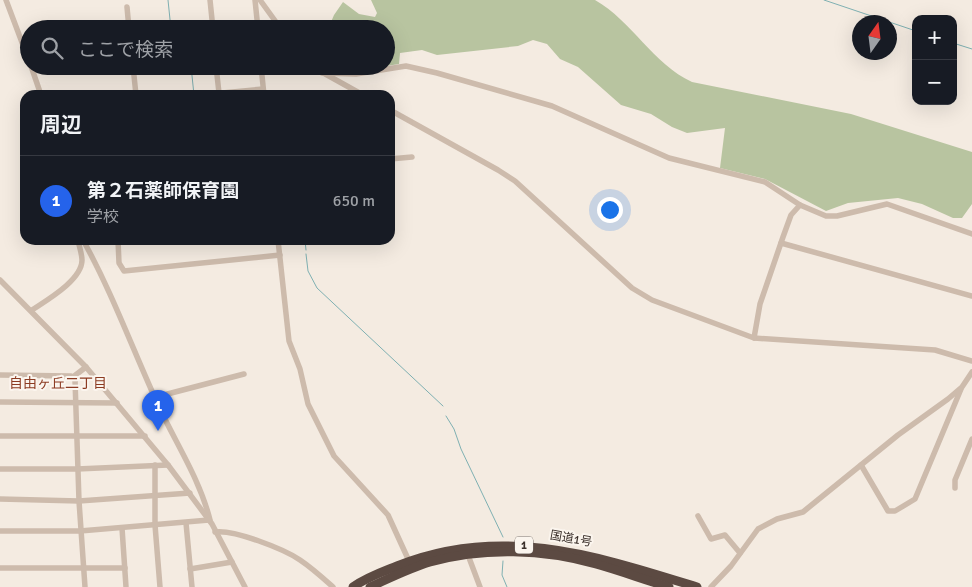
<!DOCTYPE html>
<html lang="ja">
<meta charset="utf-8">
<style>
:root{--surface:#171b24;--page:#20242c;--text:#f1f3f6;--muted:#9ea1a6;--line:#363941;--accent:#2563eb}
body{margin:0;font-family:Signika,"Noto Sans JP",sans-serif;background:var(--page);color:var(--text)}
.controls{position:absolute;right:15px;top:15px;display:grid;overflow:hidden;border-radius:10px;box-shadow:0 5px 20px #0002}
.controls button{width:45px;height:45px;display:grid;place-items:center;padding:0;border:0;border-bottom:1px solid var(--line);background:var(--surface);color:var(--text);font:25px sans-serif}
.compass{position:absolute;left:852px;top:15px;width:45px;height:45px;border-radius:50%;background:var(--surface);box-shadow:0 5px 20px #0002;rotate:14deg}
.you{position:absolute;left:609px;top:209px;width:18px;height:18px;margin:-12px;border:4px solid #fff;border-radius:50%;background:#1a73e8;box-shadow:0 0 0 8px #1a73e833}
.badge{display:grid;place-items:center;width:32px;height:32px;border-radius:50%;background:var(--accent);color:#fff;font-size:16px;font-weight:700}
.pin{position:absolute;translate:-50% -41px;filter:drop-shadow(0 1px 2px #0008)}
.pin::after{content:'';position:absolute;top:26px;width:18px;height:15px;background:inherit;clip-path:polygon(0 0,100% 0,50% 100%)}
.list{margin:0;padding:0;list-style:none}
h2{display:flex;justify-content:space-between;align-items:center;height:65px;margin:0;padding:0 20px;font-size:21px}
h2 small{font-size:16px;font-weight:400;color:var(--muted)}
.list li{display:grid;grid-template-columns:32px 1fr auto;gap:15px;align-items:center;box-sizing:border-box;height:90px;padding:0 20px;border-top:1px solid var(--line)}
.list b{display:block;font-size:19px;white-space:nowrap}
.list p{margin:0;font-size:16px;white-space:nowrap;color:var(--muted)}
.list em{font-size:16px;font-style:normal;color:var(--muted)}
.icon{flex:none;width:28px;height:28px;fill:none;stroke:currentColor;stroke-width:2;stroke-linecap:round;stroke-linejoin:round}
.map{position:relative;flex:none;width:972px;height:587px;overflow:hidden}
.search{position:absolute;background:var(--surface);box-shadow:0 5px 20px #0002;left:20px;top:20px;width:375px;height:55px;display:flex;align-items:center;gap:12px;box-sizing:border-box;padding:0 18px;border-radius:28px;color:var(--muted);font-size:19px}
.panel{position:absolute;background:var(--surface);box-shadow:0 5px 20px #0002;left:20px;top:90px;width:375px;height:155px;border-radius:15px}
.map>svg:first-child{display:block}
.green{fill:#b8c4a0}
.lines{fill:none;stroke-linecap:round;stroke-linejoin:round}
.stream{stroke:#7fb0b2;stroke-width:1}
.minor{stroke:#cdbbac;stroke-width:5.5}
.highway{stroke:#5c4a42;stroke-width:9}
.labels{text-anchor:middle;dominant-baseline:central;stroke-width:4;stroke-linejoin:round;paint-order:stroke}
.shield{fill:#fbf5ee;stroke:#756b66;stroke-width:1}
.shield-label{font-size:11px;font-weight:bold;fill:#3b302b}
.street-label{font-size:12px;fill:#3b302b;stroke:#fbf5ee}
.neighbourhood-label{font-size:14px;fill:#8c3b22;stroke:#fbf5ee}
</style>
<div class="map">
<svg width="972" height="587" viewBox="0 0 972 587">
<rect width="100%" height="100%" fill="#f4ebe1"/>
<g class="green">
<path d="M371 0H595C632 21 653 64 692 82L851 114 972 152V204L962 218H953L922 204 898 198 848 203 826 211 765 179 720 168 725 128 687 133 672 127 651 114 621 105 578 67 560 59 547 44 533 40 518 46 437 55 422 50 400 53 399 64 386 66V29H328L334 15 343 2 359 14 375 17 377 13Z"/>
<path d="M322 66H385L359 71Z"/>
</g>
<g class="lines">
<g class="stream">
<path d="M168 0 171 29"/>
<path d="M824 0 916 31"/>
<path d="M953 43 972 49"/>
<path d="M191 66 194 95"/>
<path d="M305 240 306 250"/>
<path d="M306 254 308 271 317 288 443 406"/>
<path d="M446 416 454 429 461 449 503 537"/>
<path d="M503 561 502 575 507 587"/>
</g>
<g class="minor">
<path d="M6 0 29 61"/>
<path d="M210 0 213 29"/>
<path d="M255 0 258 29"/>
<path d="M260 0 281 29"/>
<path d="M127 7 129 29"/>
<path d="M31 66 41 95"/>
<path d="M133 66 136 95"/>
<path d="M216 66 219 93"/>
<path d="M261 66 264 95"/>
<path d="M311 66 363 95"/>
<path d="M322 73 356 74 406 66 437 73 552 106 669 158 765 182 800 205 826 216H837L887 204 972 234"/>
<path d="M201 95 263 89"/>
<path d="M390 110 498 170 515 181 632 288 652 300 754 338 935 350 972 361"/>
<path d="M390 159 412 157"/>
<path d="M83 240C113 294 134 353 160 409 177 445 200 480 210 520"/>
<path d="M118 240 119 263 124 271 280 255"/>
<path d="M278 240 289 341 300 369 308 404 334 456 388 515 409 561"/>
<path d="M781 243 972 296"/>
<path d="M0 280 86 367 168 465 212 524 245 587"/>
<path d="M32 310C47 300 82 280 82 260 82 254 79 246 78 240"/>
<path d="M754 338 760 304 783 237 791 215 800 205"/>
<path d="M0 375 71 376 75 380 79 501 85 587"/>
<path d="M73 377 86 367"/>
<path d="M156 397 244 374"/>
<path d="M0 402 117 403"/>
<path d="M0 436H145"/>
<path d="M155 465V525L160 587"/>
<path d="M861 465 888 511H895L915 499 961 389"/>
<path d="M0 469H77L168 465"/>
<path d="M955 488V480L972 439"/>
<path d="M0 499 79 501 190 493"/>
<path d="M698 516 711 539 725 535 740 553"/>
<path d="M186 523 192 587"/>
<path d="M122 528 126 587"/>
<path d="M0 531H80L209 520"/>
<path d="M215 532C233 529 284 549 300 560 312 568 323 578 333 587"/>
<path d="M468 555 480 587"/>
<path d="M0 568H125"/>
<path d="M190 569 232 562"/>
<path d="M711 587 731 566 758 529 777 519 803 512 898 435 948 399 962 387 972 372"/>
</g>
<g class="highway">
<path d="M353 587C367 577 382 572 397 566 501 524 597 556 697 587"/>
<path d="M370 587C390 578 410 568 430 562 483 547 544 549 596 564 621 571 645 580 669 587"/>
</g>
</g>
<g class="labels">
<rect class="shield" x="515" y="536.5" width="18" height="17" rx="4"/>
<g class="shield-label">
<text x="524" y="545">1</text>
</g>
<g class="street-label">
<text transform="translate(571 539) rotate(10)">国道1号</text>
</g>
<g class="neighbourhood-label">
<text x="58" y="383">自由ヶ丘二丁目</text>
</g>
</g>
</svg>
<div class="controls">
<button>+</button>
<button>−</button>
</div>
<svg class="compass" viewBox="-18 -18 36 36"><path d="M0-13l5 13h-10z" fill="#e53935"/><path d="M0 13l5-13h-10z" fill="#9ea1a6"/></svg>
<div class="you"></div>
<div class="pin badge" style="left:158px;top:431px">1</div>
<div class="search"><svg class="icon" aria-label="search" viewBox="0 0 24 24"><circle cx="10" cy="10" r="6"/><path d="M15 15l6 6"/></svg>ここで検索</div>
<section class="panel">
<h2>周辺<small></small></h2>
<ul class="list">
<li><span class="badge">1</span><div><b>第２石薬師保育園</b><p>学校</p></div><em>650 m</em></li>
</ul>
</section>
</div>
